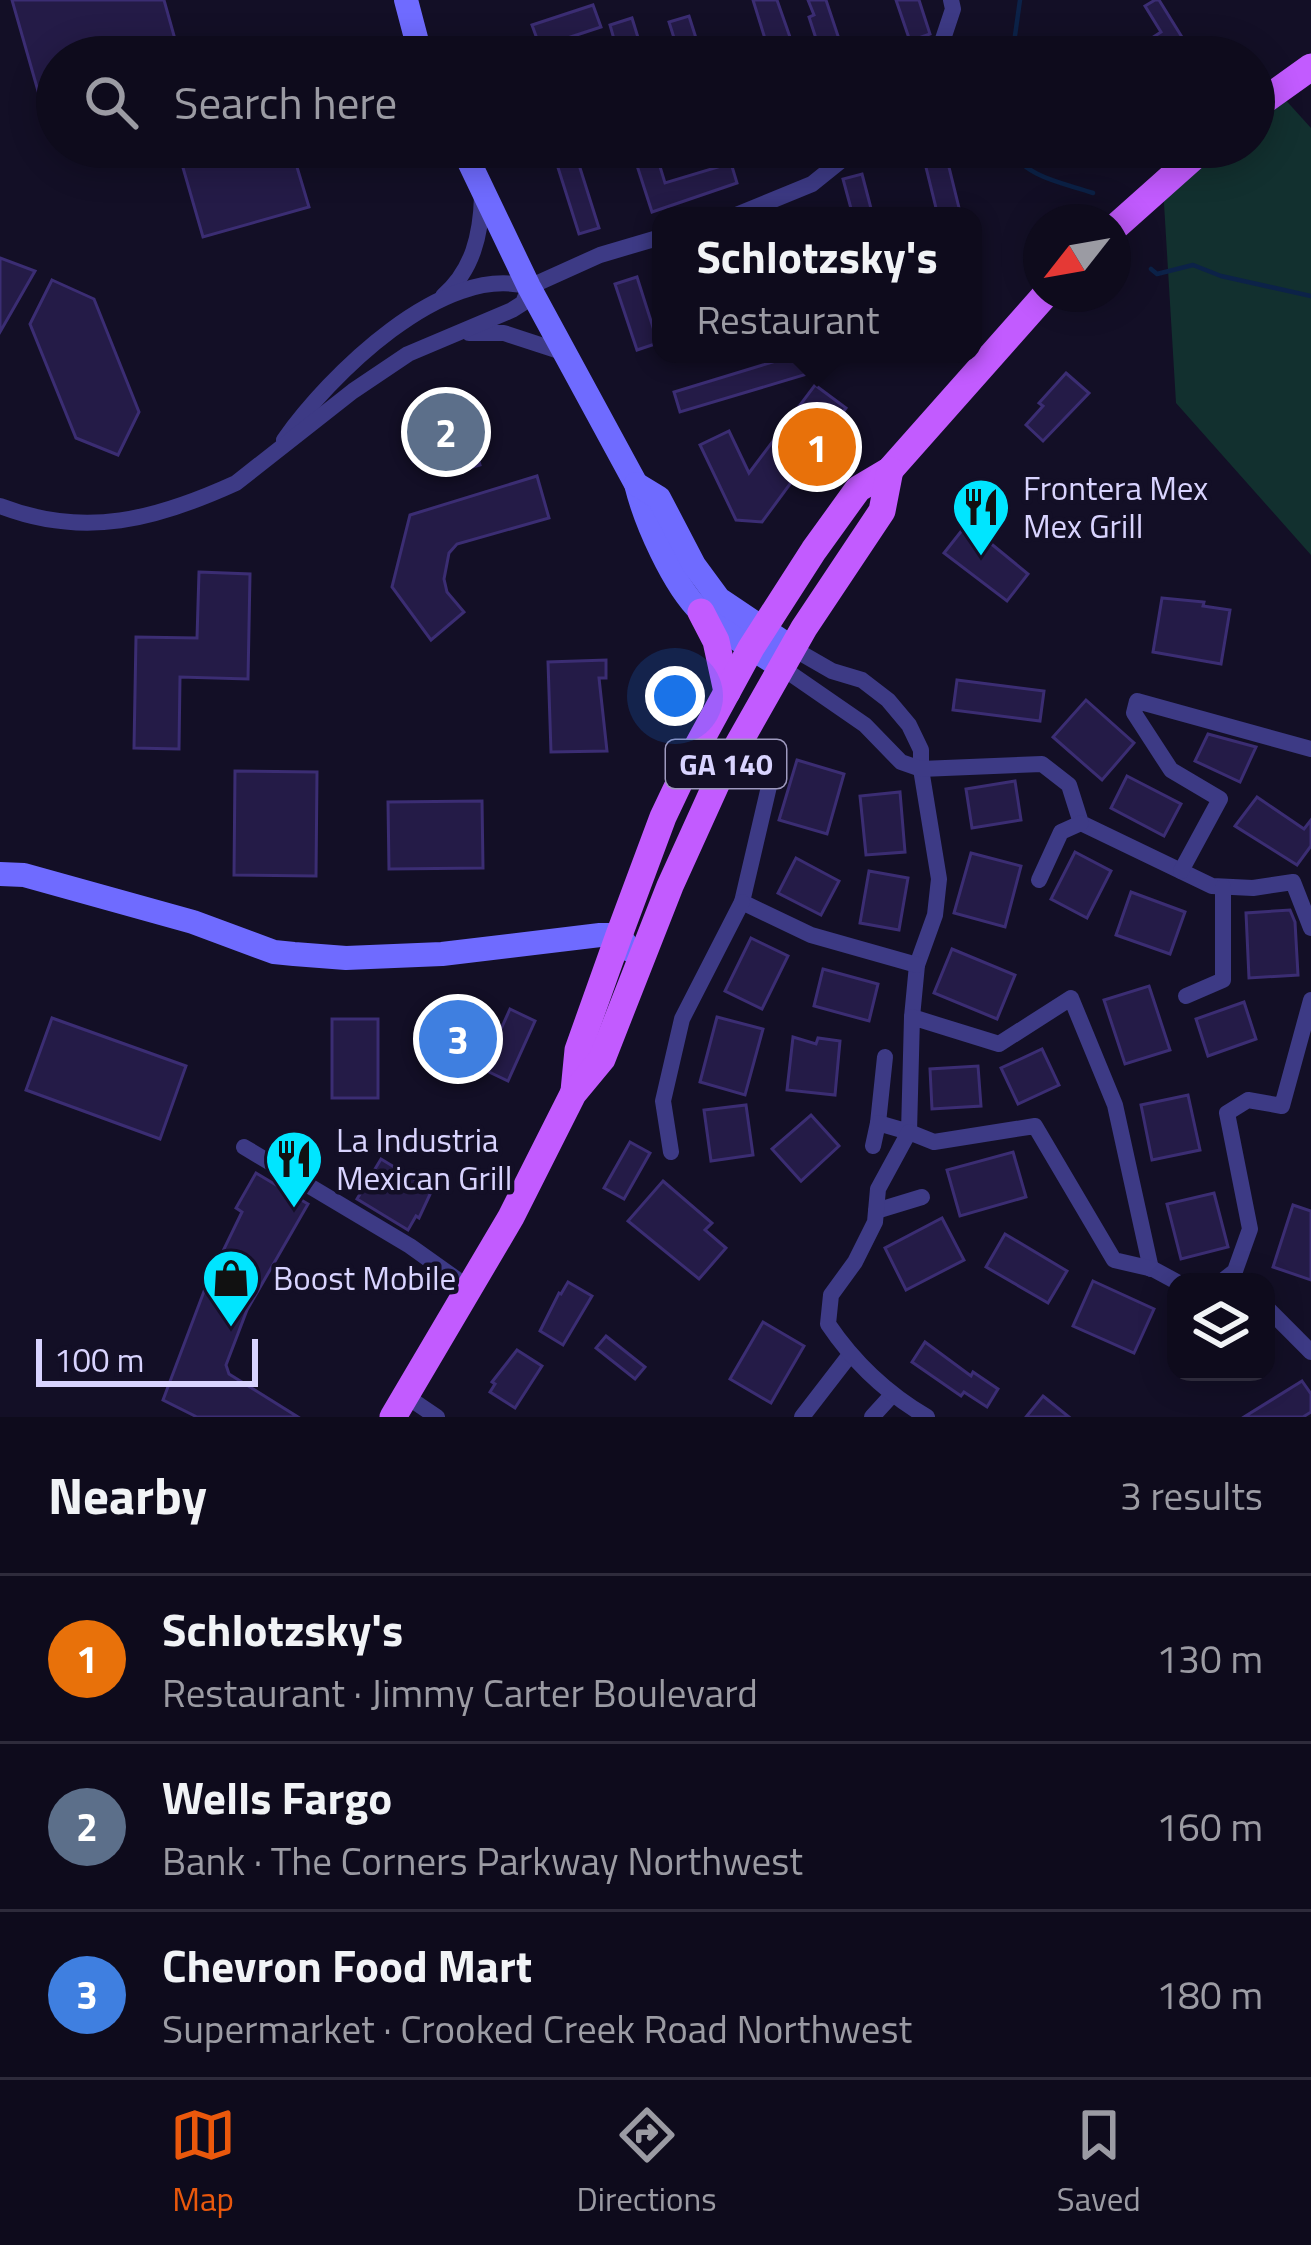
<!DOCTYPE html>
<meta charset="utf-8">
<style>
:root{--surface:#0e0b1c;--page:#1c1929;--text:#f1f3f6;--muted:#9b9ba3;--line:#2e2b3b;--accent:#ea580c}
body{margin:0;font-family:"Titillium Web",sans-serif;background:var(--page);color:var(--text)}
.controls{position:absolute;right:36px;bottom:36px;display:grid;overflow:hidden;border-radius:24px;box-shadow:0 6px 30px #0003}
.controls button{width:108px;height:108px;display:grid;place-items:center;padding:0;border:0;border-bottom:3px solid var(--line);background:var(--surface);color:var(--text);font:60px sans-serif}
.compass{position:absolute;left:1023px;top:204px;width:108px;height:108px;border-radius:50%;background:var(--surface);box-shadow:0 6px 30px #0003;rotate:239deg}
.scale{position:absolute;left:36px;bottom:30px;width:222px;box-sizing:border-box;padding-left:12px;border:6px solid #d9d4ff;border-top:0;font-size:33px;line-height:42px;white-space:nowrap;color:#d9d4ff;-webkit-text-stroke:9px #130f26;paint-order:stroke}
.you{position:absolute;left:675px;top:696px;width:42px;height:42px;margin:-30px;border:9px solid #fff;border-radius:50%;background:#1a73e8;box-shadow:0 0 0 18px #1a73e833}
.badge{display:grid;place-items:center;width:78px;height:78px;border-radius:50%;background:var(--accent);color:#fff;font-size:39px;font-weight:700}
.pin{position:absolute;translate:-50% -50%;border:6px solid #fff;box-shadow:0 3px 12px #0006}
.popup{position:absolute;left:652px;top:207px;width:330px;height:156px;box-sizing:border-box;display:grid;place-content:center;border-radius:24px;background:var(--surface);filter:drop-shadow(0 3px 9px #0005);font-size:39px;white-space:nowrap;color:var(--muted)}
.popup b{font-size:45px;color:var(--text)}
.popup::after{content:'';position:absolute;left:50%;top:100%;margin-left:-24px;border:24px solid transparent;border-top-color:var(--surface)}
.list{margin:0;padding:0;list-style:none}
h2{display:flex;justify-content:space-between;align-items:center;height:156px;margin:0;padding:0 48px;font-size:51px}
h2 small{font-size:39px;font-weight:400;color:var(--muted)}
.list li{display:grid;grid-template-columns:78px 1fr auto;gap:36px;align-items:center;box-sizing:border-box;height:168px;padding:0 48px;border-top:3px solid var(--line)}
.list b{display:block;font-size:45px;white-space:nowrap}
.list p{margin:0;font-size:39px;white-space:nowrap;color:var(--muted)}
.list em{font-size:39px;font-style:normal;color:var(--muted)}
.icon{flex:none;width:66px;height:66px;fill:none;stroke:currentColor;stroke-width:2;stroke-linecap:round;stroke-linejoin:round}
.map{position:relative;flex:none;width:1311px;height:1417px;overflow:hidden}
.search{position:absolute;background:var(--surface);box-shadow:0 6px 30px #0003;left:36px;right:36px;top:36px;height:132px;display:flex;align-items:center;gap:30px;box-sizing:border-box;padding:0 42px;border-radius:66px;color:var(--muted);font-size:45px}
.sheet{height:660px;background:var(--surface)}
nav{display:flex;justify-content:space-around;align-items:center;box-sizing:border-box;height:168px;border-top:3px solid var(--line);background:var(--surface);font-size:33px;color:var(--muted)}
nav a{display:grid;justify-items:center;gap:6px}
nav .on{color:var(--accent)}
.map>svg:first-child{display:block}
.green{fill:#12302f}
.lines{fill:none;stroke-linecap:round;stroke-linejoin:round}
.stream{stroke:#0c2248;stroke-width:4.5}
.building{fill:#241b47;stroke:#3b2d73;stroke-width:3}
.street{stroke:#3d3a85;stroke-width:16}
.secondary{stroke:#6f6bff;stroke-width:24}
.primary{stroke:#c25bff;stroke-width:27}
.labels{text-anchor:middle;dominant-baseline:central;stroke-width:9;stroke-linejoin:round;paint-order:stroke}
.shield{fill:#130f26;stroke:#9e99be;stroke-width:3}
.shield-label{font-size:30px;font-weight:bold;fill:#d9d4ff}
.poi-label{font-size:33px;fill:#d9d4ff;stroke:#130f26;text-anchor:start}
</style>
<div class="map">
<svg width="1311" height="1417" viewBox="0 0 1311 1417">
<rect width="100%" height="100%" fill="#130f26"/>
<path class="green" d="M1264 76 1311 128V555L1176 403 1162 170 1187 147H1254V86Z"/>
<g class="lines">
<g class="stream">
<path d="M1012 57 1020 0"/>
<path d="M1008 147C1026 178 1061 182 1093 193"/>
<path d="M1151 269 1157 274 1193 265 1221 276 1311 296"/>
</g>
</g>
<g class="building">
<path d="M12 0H164L180 57H57V101L42 105Z"/>
<path d="M753 0H777L790 37 767 45Z"/>
<path d="M808 0H826L845 57H822L809 17 814 15Z"/>
<path d="M896 0H919L930 34 910 41Z"/>
<path d="M1155 0H1159L1185 42 1160 57H1144L1138 47 1161 32 1145 6Z"/>
<path d="M593 5 601 27 540 47 532 25Z"/>
<path d="M689 16 702 57H680L669 22Z"/>
<path d="M632 18 644 57H619L610 25Z"/>
<path d="M177 147H291L309 207 203 237Z"/>
<path d="M631 147H654L665 183 731 163 737 183 652 212Z"/>
<path d="M921 147H944L961 216H938Z"/>
<path d="M574 149 599 228 579 234 554 155Z"/>
<path d="M862 174 873 216H853L843 179Z"/>
<path d="M0 258 35 271 0 332Z"/>
<path d="M637 277 658 343 637 350 615 284Z"/>
<path d="M52 280 94 299 139 412 118 455 76 438 30 324Z"/>
<path d="M799 354H822L827 368 680 412 674 392Z"/>
<path d="M1066 373 1089 393 1043 441 1026 425 1043 406 1039 403Z"/>
<path d="M815 385 846 408 762 522 736 520 700 445 729 431 749 473Z"/>
<path d="M438 397H457L473 406 479 404 489 438 474 443 480 465 462 470 439 453 413 461 403 426 424 402Z"/>
<path d="M537 476 549 518 457 544 449 553 444 579 447 592 464 612 431 640 392 587 410 515Z"/>
<path d="M967 524 1028 574 1007 601 944 553Z"/>
<path d="M199 572 250 574 248 679 180 677 179 749 134 748 136 637 197 638Z"/>
<path d="M1162 598 1204 602 1203 606 1230 610 1221 664 1153 652Z"/>
<path d="M606 660V678H599L607 751 551 752 548 662Z"/>
<path d="M957 680 1044 691 1040 721 953 710Z"/>
<path d="M1086 700 1134 743 1102 780 1053 737Z"/>
<path d="M1208 734 1256 747 1240 782 1195 761Z"/>
<path d="M797 760 844 774 827 834 779 820Z"/>
<path d="M235 771 317 772 316 876 234 875Z"/>
<path d="M1127 776 1181 804 1164 836 1111 808Z"/>
<path d="M1015 781 1021 820 972 828 966 789Z"/>
<path d="M900 792 905 852 866 855 860 796Z"/>
<path d="M1257 797 1304 829 1311 820V846L1297 865 1235 826Z"/>
<path d="M482 801 483 868 389 869 388 802Z"/>
<path d="M1075 852 1111 871 1087 918 1051 899Z"/>
<path d="M971 853 1021 866 1005 927 954 913Z"/>
<path d="M796 858 839 881 821 915 778 893Z"/>
<path d="M869 871 908 878 899 930 860 923Z"/>
<path d="M1131 892 1185 912 1170 954 1116 935Z"/>
<path d="M1290 910 1295 922 1298 975 1249 978 1246 913Z"/>
<path d="M751 938 788 956 762 1009 725 991Z"/>
<path d="M952 949 1015 975 997 1019 934 993Z"/>
<path d="M823 969 878 984 869 1021 814 1006Z"/>
<path d="M1149 986 1170 1050 1125 1064 1104 1000Z"/>
<path d="M1244 1002 1256 1039 1208 1056 1196 1019Z"/>
<path d="M510 1009 535 1021 508 1081 483 1069Z"/>
<path d="M456 1014 477 1024 459 1064 438 1054Z"/>
<path d="M717 1017 763 1029 745 1095 700 1082Z"/>
<path d="M52 1018 186 1066 160 1139 26 1090Z"/>
<rect x="332" y="1019" width="46" height="79"/>
<path d="M793 1037 816 1044 818 1038 840 1041 835 1095 787 1090Z"/>
<path d="M1042 1049 1059 1085 1018 1104 1001 1068Z"/>
<path d="M978 1066 981 1106 932 1109 930 1069Z"/>
<path d="M1188 1095 1200 1150 1152 1160 1141 1105Z"/>
<path d="M746 1105 753 1155 711 1161 704 1110Z"/>
<path d="M811 1115 839 1146 801 1181 772 1149Z"/>
<path d="M630 1142 650 1153 624 1199 604 1188Z"/>
<path d="M1013 1152 1026 1197 960 1216 947 1170Z"/>
<path d="M381 1159 432 1190 419 1218 416 1216 408 1230 357 1199Z"/>
<path d="M256 1173 308 1204 247 1310 226 1365 229 1374 298 1417H197L163 1400 206 1286 242 1212 236 1208Z"/>
<path d="M663 1181 712 1223 705 1230 726 1248 699 1279 628 1221Z"/>
<path d="M1214 1193 1228 1247 1181 1259 1167 1204Z"/>
<path d="M1293 1205 1311 1211V1280L1273 1267Z"/>
<path d="M942 1218 964 1260 906 1290 885 1248Z"/>
<path d="M1005 1234 1067 1271 1048 1303 986 1267Z"/>
<path d="M1093 1281 1154 1309 1134 1353 1073 1326Z"/>
<path d="M568 1282 592 1296 563 1345 540 1331 559 1293 561 1294Z"/>
<path d="M763 1322 804 1346 771 1403 730 1379Z"/>
<path d="M606 1336 645 1367 635 1379 596 1348Z"/>
<path d="M925 1342 971 1376 973 1372 998 1389 987 1407 964 1392 961 1396 912 1362Z"/>
<path d="M517 1350 542 1366 515 1408 490 1392 495 1384 492 1382Z"/>
<path d="M1302 1381 1311 1394V1412L1303 1417H1244Z"/>
<path d="M1043 1396 1069 1417H1026Z"/>
</g>
<g class="lines">
<g class="street">
<path d="M937 57 953 9 951 0"/>
<path d="M734 216 812 184 858 147"/>
<path d="M529 287 600 255 661 237"/>
<path d="M443 296C473 270 481 234 482 196"/>
<path d="M469 333H504L565 353"/>
<path d="M284 440C328 377 444 261 529 287"/>
<path d="M0 506C85 539 157 519 236 483L353 391 408 354 512 310 523 303 529 287"/>
<path d="M792 648 832 671 862 680 888 700 909 725 921 750V769L939 879 935 915 917 965 912 1017"/>
<path d="M781 667 865 725 901 762 921 769 1042 764 1069 785 1081 823 1212 886 1253 888 1293 882 1311 928"/>
<path d="M774 765 742 902 811 935 917 965"/>
<path d="M1181 871 1220 799 1171 770 1134 713 1137 701 1311 749"/>
<path d="M1039 880 1061 832 1081 823"/>
<path d="M1186 996 1223 980V887"/>
<path d="M878 1123 885 1057"/>
<path d="M873 1146 878 1123 909 1132 912 1017 999 1044 1071 998 1115 1105 1151 1269"/>
<path d="M244 1147 410 1246 469 1288"/>
<path d="M671 1152 663 1101 682 1019 742 902"/>
<path d="M876 1211 922 1197"/>
<path d="M1221 1282 1235 1271 1250 1229 1227 1113 1248 1100 1282 1106 1311 1000"/>
<path d="M1266 1307 1311 1352"/>
<path d="M406 1396 437 1417"/>
<path d="M802 1417 849 1356"/>
<path d="M872 1417 892 1395"/>
<path d="M927 1417C886 1393 855 1364 828 1324L831 1295 855 1262 875 1222 878 1189 909 1132 934 1142 1035 1126 1114 1260 1153 1269 1177 1282"/>
</g>
<g class="secondary">
<path d="M406 0 421 57"/>
<path d="M462 147 529 287 636 484C645 521 673 585 701 612 724 633 754 649 781 667"/>
<path d="M636 484 659 498 694 565 719 599 792 648"/>
<path d="M0 874 24 875 193 922 274 952 294 954 346 958 442 954 600 935H619L630 950"/>
</g>
<g class="primary">
<path d="M1254 108 1311 67"/>
<path d="M1113 229 1205 147"/>
<path d="M701 612 716 641 727 692"/>
<path d="M574 1091 578 1050 619 935 663 817 691 758 751 648 814 550 858 489 890 470 1046 294"/>
<path d="M393 1417 511 1217 573 1094 602 1059 670 886 719 778 804 628 882 511 890 470"/>
</g>
</g>
<defs>
<g id="restaurant-pin" transform="scale(3)"><path d="M0 17L-7.5 6A9.5 9.5 0 1 1 7.5 6Z" fill="#00e5ff" stroke="#130f26"/><path d="M-5-6h1v4h1v-4h1v4h1v-4h1v5L-1.5 .5V6h-2V.5L-5-1ZM5-6V6H3V1.5H1.5Q1.5-4 5-6Z" fill="#111"/></g>
<g id="shop-pin" transform="scale(3)"><path d="M0 17L-7.5 6A9.5 9.5 0 1 1 7.5 6Z" fill="#00e5ff" stroke="#130f26"/><path d="M-5-2.5h2.3a2.7 3.5 0 0 1 5.4 0H5L5.5 6h-11ZM-1.5-2.5h3a1.5 2.3 0 0 0-3 0Z" fill="#111"/></g>
</defs>
<g fill-rule="evenodd">
<use href="#restaurant-pin" x="981" y="507"/>
<use href="#restaurant-pin" x="294" y="1159"/>
<use href="#shop-pin" x="231" y="1278"/>
</g>
<g class="labels">
<rect class="shield" x="666" y="740" width="120" height="48" rx="9"/>
<g class="shield-label">
<text x="726" y="764">GA 140</text>
</g>
<g class="poi-label">
<text x="1023" y="488">Frontera Mex<tspan x="1023" dy="38">Mex Grill</tspan></text>
<text x="336" y="1140">La Industria<tspan x="336" dy="38">Mexican Grill</tspan></text>
<text x="273" y="1278">Boost Mobile</text>
</g>
</g>
</svg>
<div class="controls">
<button><svg class="icon" aria-label="layers" viewBox="0 0 24 24"><path d="M12 4l9 5-9 5-9-5zM3 14l9 5 9-5"/></svg></button>
</div>
<svg class="compass" viewBox="-18 -18 36 36"><path d="M0-13l5 13h-10z" fill="#e53935"/><path d="M0 13l5-13h-10z" fill="#9b9ba3"/></svg>
<div class="scale">100 m</div>
<div class="you"></div>
<div class="pin badge" style="left:817px;top:447px;background:#e8710a">1</div>
<div class="popup"><b>Schlotzsky's</b>Restaurant</div>
<div class="pin badge" style="left:446px;top:432px;background:#5c6f8a">2</div>
<div class="pin badge" style="left:458px;top:1039px;background:#3f7fe0">3</div>
<div class="search"><svg class="icon" aria-label="search" viewBox="0 0 24 24"><circle cx="10" cy="10" r="6"/><path d="M15 15l6 6"/></svg>Search here</div>
</div>
<section class="sheet">
<h2>Nearby<small>3 results</small></h2>
<ul class="list">
<li><span class="badge" style="background:#e8710a">1</span><div><b>Schlotzsky's</b><p>Restaurant · Jimmy Carter Boulevard</p></div><em>130 m</em></li>
<li><span class="badge" style="background:#5c6f8a">2</span><div><b>Wells Fargo</b><p>Bank · The Corners Parkway Northwest</p></div><em>160 m</em></li>
<li><span class="badge" style="background:#3f7fe0">3</span><div><b>Chevron Food Mart</b><p>Supermarket · Crooked Creek Road Northwest</p></div><em>180 m</em></li>
</ul>
</section>
<nav>
<a class="on"><svg class="icon" aria-label="map" viewBox="0 0 24 24"><path d="M3 6l6-2 6 2 6-2v14l-6 2-6-2-6 2zM9 4v14M15 6v14"/></svg>Map</a>
<a><svg class="icon" aria-label="directions" viewBox="0 0 24 24"><path d="M12 3l9 9-9 9-9-9zM9 14v-3h6M13 9l2 2-2 2"/></svg>Directions</a>
<a><svg class="icon" aria-label="saved" viewBox="0 0 24 24"><path d="M7 4h10v16l-5-4-5 4z"/></svg>Saved</a>
</nav>
